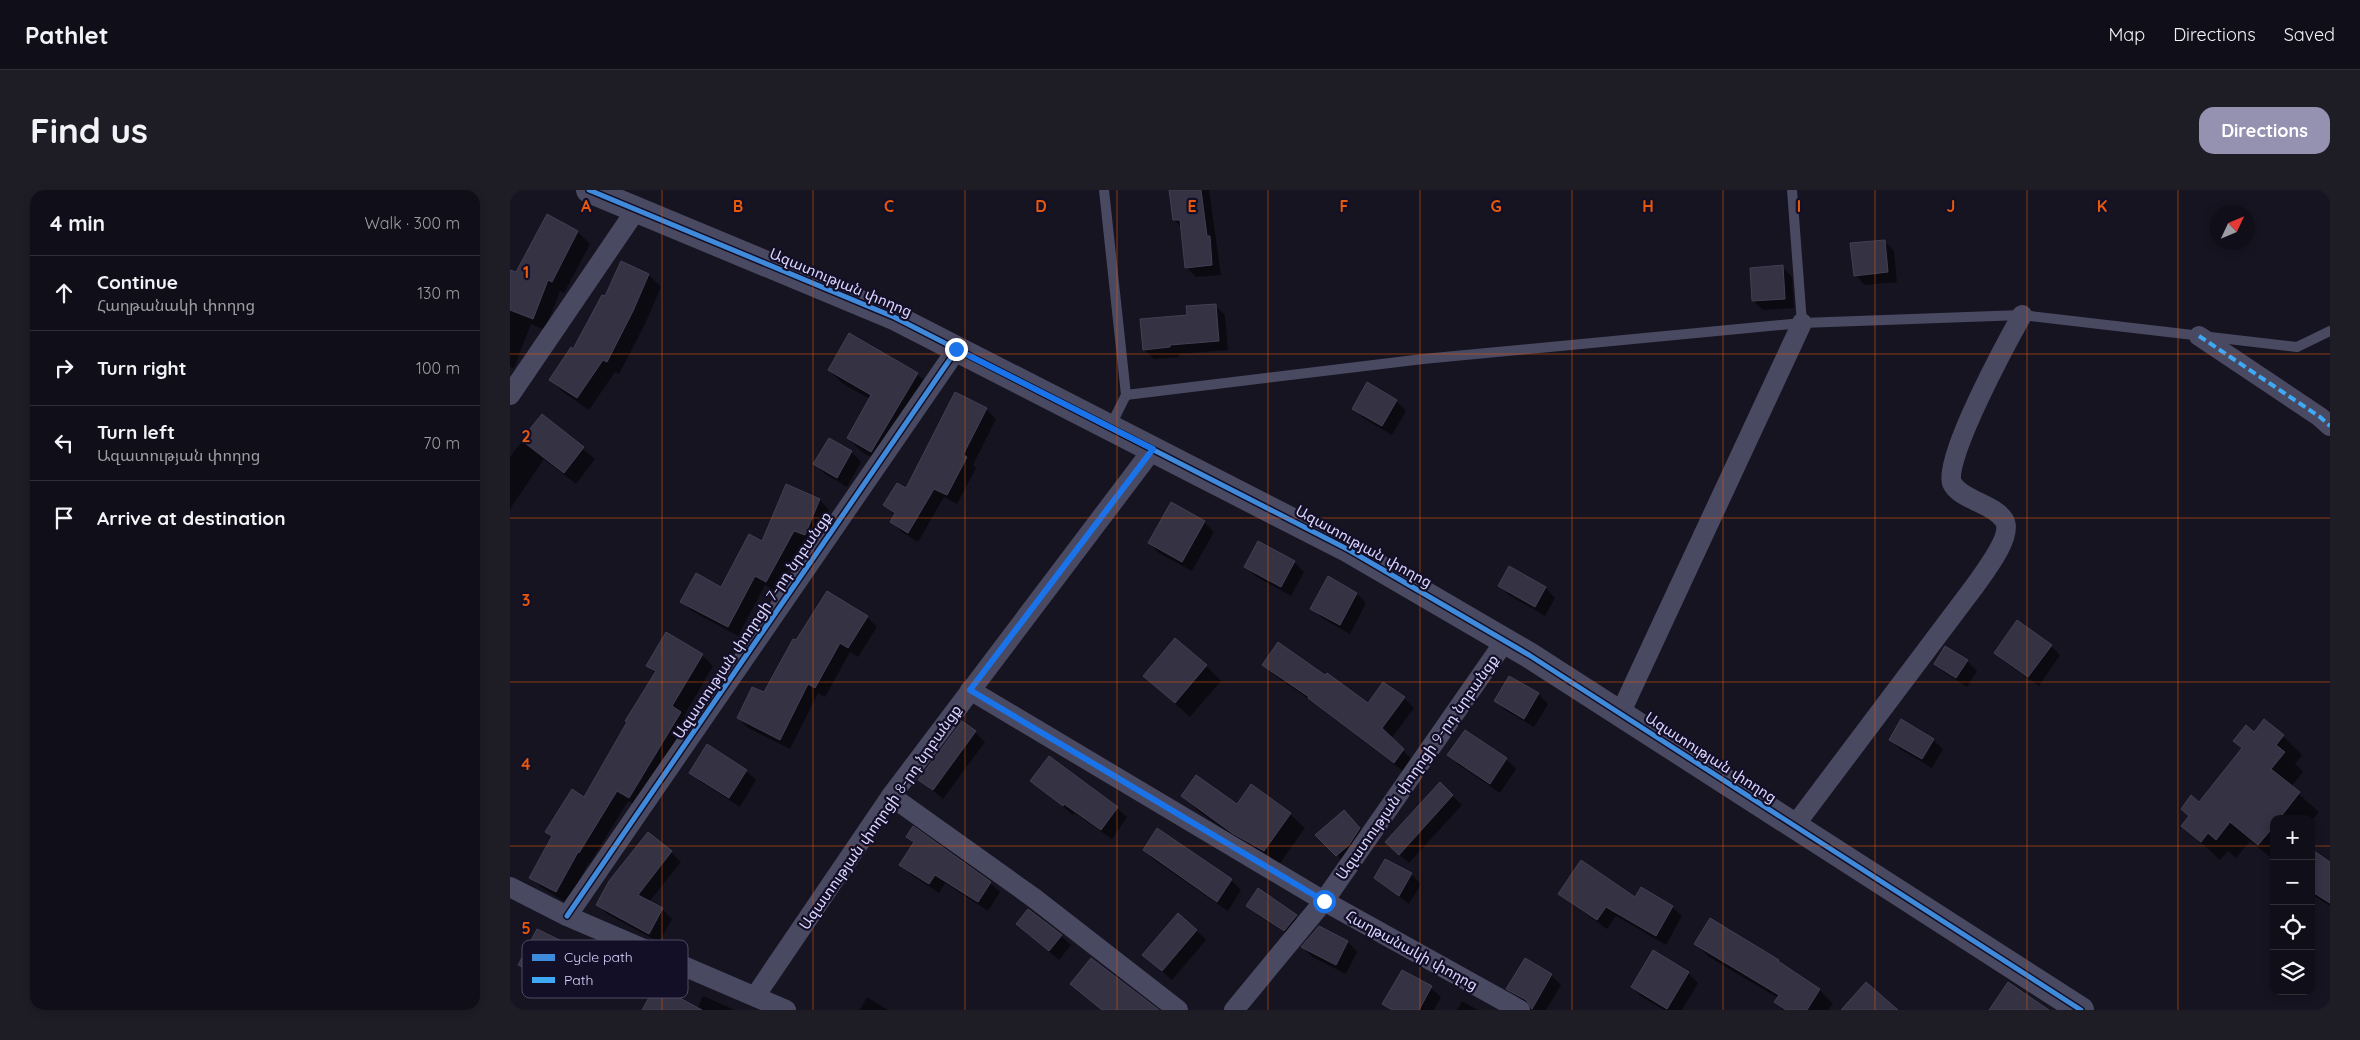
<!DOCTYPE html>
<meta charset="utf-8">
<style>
:root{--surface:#100f19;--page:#1e1d26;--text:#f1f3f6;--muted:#9c9ca2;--line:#302f38;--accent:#9591b1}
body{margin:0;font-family:Quicksand,"Noto Sans Armenian",sans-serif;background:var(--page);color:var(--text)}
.controls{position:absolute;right:15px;bottom:15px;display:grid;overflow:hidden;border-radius:10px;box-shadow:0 2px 8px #0003}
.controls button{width:45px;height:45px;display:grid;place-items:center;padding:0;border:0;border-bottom:1px solid var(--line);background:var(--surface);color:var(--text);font:25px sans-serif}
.compass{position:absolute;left:1700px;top:15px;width:45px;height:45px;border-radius:50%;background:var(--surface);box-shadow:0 2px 8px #0003;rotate:46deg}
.stop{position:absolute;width:15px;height:15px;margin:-11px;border:4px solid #1a73e8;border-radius:50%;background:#fff}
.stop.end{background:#1a73e8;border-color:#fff;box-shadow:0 1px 5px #0008}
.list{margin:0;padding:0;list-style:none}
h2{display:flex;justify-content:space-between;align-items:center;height:65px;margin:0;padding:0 20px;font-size:21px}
h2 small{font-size:16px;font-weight:400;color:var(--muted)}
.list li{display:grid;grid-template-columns:32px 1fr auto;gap:15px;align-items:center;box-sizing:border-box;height:75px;padding:0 20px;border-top:1px solid var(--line)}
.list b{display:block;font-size:19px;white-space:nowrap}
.list p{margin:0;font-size:16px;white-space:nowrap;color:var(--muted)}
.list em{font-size:16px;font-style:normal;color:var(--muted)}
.icon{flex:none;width:28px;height:28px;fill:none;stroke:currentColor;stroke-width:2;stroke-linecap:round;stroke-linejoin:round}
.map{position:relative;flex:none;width:1820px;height:820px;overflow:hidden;border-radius:15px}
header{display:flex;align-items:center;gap:30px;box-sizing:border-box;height:70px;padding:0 25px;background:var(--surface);border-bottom:1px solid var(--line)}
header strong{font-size:24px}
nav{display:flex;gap:28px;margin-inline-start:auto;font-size:18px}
.intro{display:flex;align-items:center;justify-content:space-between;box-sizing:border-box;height:120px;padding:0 30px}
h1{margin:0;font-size:35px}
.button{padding:12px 22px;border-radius:15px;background:var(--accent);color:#fff;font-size:18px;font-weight:700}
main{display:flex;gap:30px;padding:0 30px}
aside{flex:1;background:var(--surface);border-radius:15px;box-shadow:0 2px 8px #0003}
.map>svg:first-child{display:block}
.shadow{fill:#0007}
.building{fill:#343243;stroke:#433f54}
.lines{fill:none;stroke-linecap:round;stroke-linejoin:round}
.service{stroke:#4a4962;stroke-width:10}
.minor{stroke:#4a4962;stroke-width:20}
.tertiary{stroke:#4a4962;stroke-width:26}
.quiet{stroke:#3fa9f5;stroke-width:4;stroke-dasharray:8 4;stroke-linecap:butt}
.cycleway-casing{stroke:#130f26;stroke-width:8}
.cycleway{stroke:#408adc;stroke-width:5}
.route{stroke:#1a73e8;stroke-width:6}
.grid{fill:none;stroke:#e8590c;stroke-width:1;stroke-opacity:0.55}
.labels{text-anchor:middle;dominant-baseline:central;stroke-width:4.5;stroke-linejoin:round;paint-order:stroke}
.street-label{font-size:15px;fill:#d9d4ff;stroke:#130f26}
.key{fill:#130f26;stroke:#4e4a67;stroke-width:1}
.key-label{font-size:14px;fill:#d9d4ff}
.grid-label{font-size:16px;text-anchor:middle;font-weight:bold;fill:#e8590c;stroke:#130f26;stroke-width:4.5;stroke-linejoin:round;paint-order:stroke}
</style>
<header>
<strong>Pathlet</strong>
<nav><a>Map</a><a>Directions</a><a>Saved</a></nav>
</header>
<div class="intro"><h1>Find us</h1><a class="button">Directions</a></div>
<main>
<aside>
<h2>4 min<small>Walk · 300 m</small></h2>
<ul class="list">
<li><svg class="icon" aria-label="ahead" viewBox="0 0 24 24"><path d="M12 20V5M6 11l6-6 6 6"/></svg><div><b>Continue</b><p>Հաղթանակի փողոց</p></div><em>130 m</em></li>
<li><svg class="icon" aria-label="right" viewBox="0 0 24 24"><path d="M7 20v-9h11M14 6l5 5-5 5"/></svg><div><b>Turn right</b></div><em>100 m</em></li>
<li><svg class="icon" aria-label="left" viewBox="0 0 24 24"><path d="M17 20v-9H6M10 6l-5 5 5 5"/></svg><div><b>Turn left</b><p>Ազատության փողոց</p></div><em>70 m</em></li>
<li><svg class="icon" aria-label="arrive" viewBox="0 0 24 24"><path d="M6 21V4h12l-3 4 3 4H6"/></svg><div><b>Arrive at destination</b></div></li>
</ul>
</aside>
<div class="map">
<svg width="1820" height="820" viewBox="0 0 1820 820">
<rect width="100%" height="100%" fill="#161421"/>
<g class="shadow">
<path d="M660 0H699L711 85 686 87 676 77 672 38 664 30Z"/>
<path d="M37 26 68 42 80 54 54 103 50 101 35 140 21 134 4 178 0 177V81L7 84Z"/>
<path d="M1374 51 1384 61 1387 92 1355 95 1345 85Z"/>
<path d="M1272 77 1282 87 1284 118 1253 120 1243 110Z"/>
<path d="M139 85 151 97 135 134 109 184 105 182 79 220 53 202 41 190 64 160Z"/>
<path d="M705 115 715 125 718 160 669 164V167L644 169 634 159 678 126Z"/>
<path d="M319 180 407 184 421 197 375 275 352 262 338 248 360 209 333 194Z"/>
<path d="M446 204 476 219 486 229 463 275 466 278 447 314 434 307 408 352 392 342 382 332 384 325 375 315 396 300Z"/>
<path d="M886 211 896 221 882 245 853 228 843 218Z"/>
<path d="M32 225 85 269 66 294 34 269 0 319V267Z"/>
<path d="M319 249 342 262 351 272 337 297 315 284 305 274Z"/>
<path d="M277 296 310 310 319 320 305 354 294 350 266 401 255 395 228 446 182 421 172 411 211 398 252 353Z"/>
<path d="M694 332 704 342 682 381 649 363 639 353Z"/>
<path d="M784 372 794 382 781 406 745 386 736 376Z"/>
<path d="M1000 377 1036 398 1045 408 1035 426 999 405 989 395Z"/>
<path d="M818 388 847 404 856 413 840 444 812 428 802 418Z"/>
<path d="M357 427 367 437 348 467 340 462 315 507 308 503 280 559 238 538 228 528 255 504Z"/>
<path d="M1541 456 1550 465 1529 496 1495 472 1485 462Z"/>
<path d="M192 465 203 476 174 526 182 534 130 618 118 611 80 673 79 672 57 713 32 698 21 687 42 648 37 642 74 609 146 483 138 476Z"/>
<path d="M1457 471 1467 481 1457 497 1435 483 1425 473Z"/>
<path d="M754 475 858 515 894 508 904 518 881 549 903 570 894 582 803 512 764 485Z"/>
<path d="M696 476 711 491 680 527 634 486Z"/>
<path d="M1028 504 1038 514 1024 537 995 520 986 511Z"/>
<path d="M955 541 996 569 1006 579 990 603 949 575 939 565Z"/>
<path d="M465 542 475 552 433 609 410 590Z"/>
<path d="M1744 543 1773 546 1792 565 1785 574 1793 582 1781 597 1809 622 1801 631V629H1764V670L1740 651 1726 668 1718 661 1710 670 1673 636 1733 559 1724 551Z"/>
<path d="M1381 550H1423L1433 559 1422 578 1390 559Z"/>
<path d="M236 581 246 590 230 617 191 592 181 583Z"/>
<path d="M522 591 607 618 617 627 602 649 564 623 563 625Z"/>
<path d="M930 594 952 615 899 673 886 662Z"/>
<path d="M673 605 780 624 795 638 769 675 738 657 687 620Z"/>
<path d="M844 631 859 649 836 674 807 645Z"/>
<path d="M648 640 721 690 731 700 718 721 644 670 634 660Z"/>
<path d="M398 647 480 693 490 702 478 721 435 693 429 703 400 684 391 674 404 653Z"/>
<path d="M1801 661 1820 674V716L1801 704Z"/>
<path d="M161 662 171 672 139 712 152 719 162 729 149 752 97 724 88 715Z"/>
<path d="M901 684 911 694 899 714 865 688Z"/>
<path d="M748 699 786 726 796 736 784 749 748 725 738 715Z"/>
<path d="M1050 703 1125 709 1162 717 1172 726 1156 755 1106 726 1097 739 1060 713Z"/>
<path d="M1201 730 1268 771 1276 778 1310 800 1323 814 1318 820H1274L1265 812 1268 808 1199 767 1186 754Z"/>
<path d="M507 734 551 746 561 755 549 770Z"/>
<path d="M809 738 838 752 847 762 836 784 802 767 793 757Z"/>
<path d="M27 740 63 758 73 768 56 803 19 785 10 775Z"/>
<path d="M686 740 696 750 662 790 634 765Z"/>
<path d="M1015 770 1041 785 1051 795 1036 820H1024L998 799Z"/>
<path d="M892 781 921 798 931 807 924 820H880L874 814Z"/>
<path d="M1178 783 1188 793 1172 820H1154L1132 807 1122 797Z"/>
<path d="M193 806 225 820H134L187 819Z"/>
<path d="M357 807 378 820H351L350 819Z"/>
<path d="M952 811 968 820H947Z"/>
</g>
<g class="building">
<path d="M659 0H691L697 46H700L702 75 675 78 670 30H663Z"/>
<path d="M37 24 68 41 42 92 38 90 23 129 0 120V80L6 82Z"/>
<path d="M1375 50 1378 82 1344 86 1340 53Z"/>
<path d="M111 71 139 84 123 121 97 172 93 170 67 208 39 190 61 157 63 159 92 105 95 106Z"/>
<path d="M1273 75 1275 109 1242 111 1240 78Z"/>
<path d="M706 114 709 151 660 155V157L633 160 630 129 677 125 676 116Z"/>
<path d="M339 143 408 183 361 262 337 248 361 205 318 180Z"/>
<path d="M857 192 887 210 872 236 842 219Z"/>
<path d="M445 202 477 218 453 265 457 267 437 305 424 299 398 343 380 332 385 323 373 315 387 293 396 298Z"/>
<path d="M32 224 74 257 54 283 11 250Z"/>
<path d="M319 248 342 261 327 288 303 274Z"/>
<path d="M276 294 310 309 295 345 284 341 256 392 245 386 218 437 170 412 186 383 211 397 239 344 252 351Z"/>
<path d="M661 312 695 331 672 372 638 353Z"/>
<path d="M748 351 785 371 771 397 734 377Z"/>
<path d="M999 376 1036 397 1025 417 988 396Z"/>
<path d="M818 386 847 403 830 435 800 419Z"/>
<path d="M317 401 358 426 338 458 330 453 305 498 298 494 270 550 227 528 242 497 254 502 283 449 286 450Z"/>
<path d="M1507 430 1542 455 1518 487 1484 463Z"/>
<path d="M156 442 193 464 162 516 171 522 119 608 107 601 69 663 68 662 46 702 19 688 42 646 35 642 62 599 74 607 117 532 115 531 146 481 136 476Z"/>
<path d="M665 448 697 475 665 513 633 486Z"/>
<path d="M768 452 815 485 817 483 858 513 873 492 895 507 872 538 894 559 884 573 798 508 799 507 752 475Z"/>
<path d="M1435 456 1458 470 1446 488 1424 474Z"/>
<path d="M999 486 1029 503 1014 529 984 511Z"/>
<path d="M1391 529 1424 549 1412 569 1379 550Z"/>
<path d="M1754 529 1774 545 1766 555 1775 562 1761 579 1790 602 1769 629H1764V636L1748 655 1720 632 1706 650 1698 643 1691 652 1671 636 1679 626 1671 619 1681 605 1689 612 1732 558 1723 551 1736 535 1744 542Z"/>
<path d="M452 531 466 541 423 600 408 590Z"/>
<path d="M955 540 997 568 980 594 937 565Z"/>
<path d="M197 554 237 580 219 608 179 583Z"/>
<path d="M539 566 608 617 591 640 554 614 553 616 520 591Z"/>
<path d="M686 585 727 614 741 594 781 623 754 661 722 643 671 606Z"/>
<path d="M930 592 943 605 889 665 875 652Z"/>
<path d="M834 620 850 638 839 655 826 666 805 645Z"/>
<path d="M403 636 481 692 468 712 425 685 419 694 389 675 404 652 396 647Z"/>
<path d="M647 638 722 689 707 712 633 660Z"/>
<path d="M138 642 162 661 128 705 153 718 139 744 86 715 99 691Z"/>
<path d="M1801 659 1820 672V713L1801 701Z"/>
<path d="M875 669 902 683 889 706 864 688Z"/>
<path d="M1071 670 1125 707 1131 697 1163 716 1146 746 1096 717 1087 730 1048 704Z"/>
<path d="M748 698 787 725 774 741 736 716Z"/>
<path d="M518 719 552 745 539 761 506 734Z"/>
<path d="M668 723 687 740 652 781 632 765Z"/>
<path d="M1200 728 1269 770 1268 771 1310 799 1297 820H1276L1264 812 1269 805 1184 754Z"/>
<path d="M809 736 838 751 826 775 791 757Z"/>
<path d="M27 739 64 757 46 794 8 775Z"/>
<path d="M1143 760 1179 782 1157 819 1121 797Z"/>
<path d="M581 768 649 820H592L560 794Z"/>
<path d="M1015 768 1042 784 1022 819 1016 810 996 799Z"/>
<path d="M892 780 922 796 909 820H882L872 814Z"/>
<path d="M1356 792 1388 820H1331Z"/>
<path d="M1498 792 1539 820H1479Z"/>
<path d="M146 795 192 820H132Z"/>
</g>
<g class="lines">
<g class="service">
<path d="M594 0 616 205"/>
<path d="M1282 0 1292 133"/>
<path d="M600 237 616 205 913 169 1292 133 1512 125 1787 157 1820 141"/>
</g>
<g class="minor">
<path d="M1689 146 1810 227 1820 236"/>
<path d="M0 205 126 20"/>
<path d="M460 500 814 711 1010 820"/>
<path d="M1110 524 1292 133"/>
<path d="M381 606 524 708 668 820"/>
<path d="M1285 635 1464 397C1473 384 1504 345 1494 330 1487 319 1473 315 1462 309 1454 305 1446 301 1442 293 1433 269 1498 150 1512 125"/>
<path d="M0 697 57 726 276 820"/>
<path d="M57 726 447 159"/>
<path d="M246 805 381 606 643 259"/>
<path d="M724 820 814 711 995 451"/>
</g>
<path class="tertiary" d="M79 0 384 127 839 360 1019 465 1571 820"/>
<path class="quiet" d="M1689 146 1810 227 1820 236"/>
<g class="cycleway-casing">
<g id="cycleway">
<path d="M79 0 384 127 839 360 1019 465 1571 820"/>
<path d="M57 726 447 159"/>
</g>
</g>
<use href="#cycleway" class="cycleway"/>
</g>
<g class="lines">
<path class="route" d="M446 159 643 259 460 500 814 711"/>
</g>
<path class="grid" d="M152 0V820M303 0V820M455 0V820M607 0V820M758 0V820M910 0V820M1062 0V820M1213 0V820M1365 0V820M1517 0V820M1668 0V820M0 164H1820M0 328H1820M0 492H1820M0 656H1764M1801 656H1820"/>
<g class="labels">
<g class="street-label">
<text transform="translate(331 92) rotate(23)">Ազատության փողոց</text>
<text transform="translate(854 356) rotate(29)">Ազատության փողոց</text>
<text transform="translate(242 435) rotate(-56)">Ազատության փողոցի 7-րդ նրբանցք</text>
<text transform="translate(1201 567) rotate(33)">Ազատության փողոց</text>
<text transform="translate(907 577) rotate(-55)">Ազատության փողոցի 9-րդ նրբանցք</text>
<text transform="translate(370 627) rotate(-55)">Ազատության փողոցի 8-րդ նրբանցք</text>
<text transform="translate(902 760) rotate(29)">Հաղթանակի փողոց</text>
</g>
</g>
<rect x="12" y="750" width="166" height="58" rx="8" class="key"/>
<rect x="22" y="764" width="23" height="7" fill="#408adc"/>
<rect x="22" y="787" width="23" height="6" fill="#3fa9f5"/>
<g class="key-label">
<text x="54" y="772">Cycle path</text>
<text x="54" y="795">Path</text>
</g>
<g class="grid-label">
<text x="76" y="22">A</text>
<text x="228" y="22">B</text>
<text x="379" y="22">C</text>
<text x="531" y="22">D</text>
<text x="682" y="22">E</text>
<text x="834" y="22">F</text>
<text x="986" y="22">G</text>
<text x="1138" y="22">H</text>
<text x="1289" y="22">I</text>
<text x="1441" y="22">J</text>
<text x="1592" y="22">K</text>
<text x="16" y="88">1</text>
<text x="16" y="252">2</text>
<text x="16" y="416">3</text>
<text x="16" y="580">4</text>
<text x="16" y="744">5</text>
</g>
</svg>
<div class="controls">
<button>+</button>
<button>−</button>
<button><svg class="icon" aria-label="locate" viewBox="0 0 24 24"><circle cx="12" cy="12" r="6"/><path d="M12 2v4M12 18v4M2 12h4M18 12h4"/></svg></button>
<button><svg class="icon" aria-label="layers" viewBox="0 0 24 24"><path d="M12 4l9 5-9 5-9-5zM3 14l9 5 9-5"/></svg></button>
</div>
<svg class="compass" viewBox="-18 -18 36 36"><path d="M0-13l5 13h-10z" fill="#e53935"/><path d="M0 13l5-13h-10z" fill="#9c9ca2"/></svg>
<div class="stop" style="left:814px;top:711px"></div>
<div class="stop end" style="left:446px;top:159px"></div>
</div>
</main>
